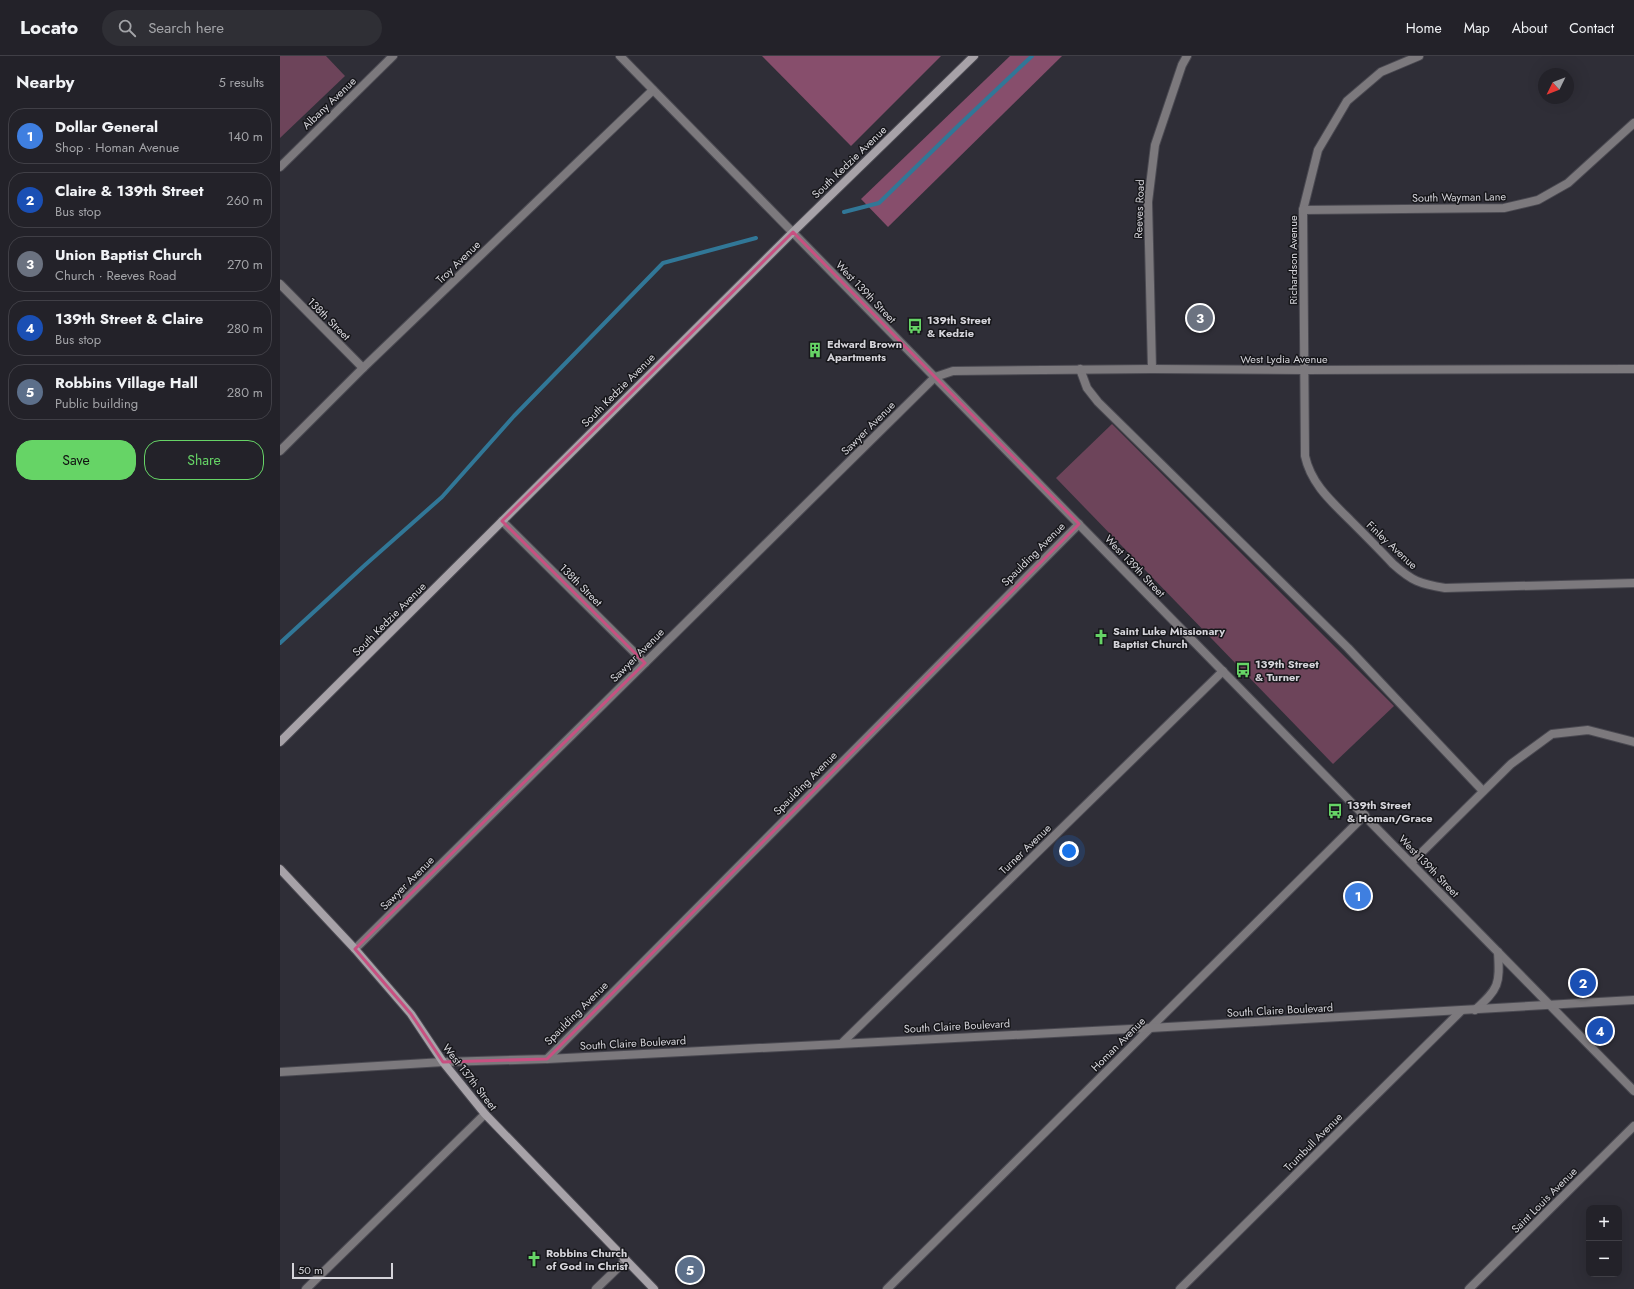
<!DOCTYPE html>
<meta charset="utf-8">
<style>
:root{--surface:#232229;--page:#2f2f35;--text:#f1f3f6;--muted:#a3a4a8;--line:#403f46;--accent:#66d466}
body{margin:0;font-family:Jost,sans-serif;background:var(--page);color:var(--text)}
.controls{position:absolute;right:12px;bottom:12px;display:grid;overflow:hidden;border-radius:8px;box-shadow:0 4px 16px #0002}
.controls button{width:36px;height:36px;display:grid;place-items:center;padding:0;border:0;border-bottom:1px solid var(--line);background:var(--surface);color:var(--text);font:20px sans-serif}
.compass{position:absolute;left:1258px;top:12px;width:36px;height:36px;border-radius:50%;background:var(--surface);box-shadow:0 4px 16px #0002;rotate:227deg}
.scale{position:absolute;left:12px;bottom:10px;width:101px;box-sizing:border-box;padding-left:4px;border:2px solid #d5d4da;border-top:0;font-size:11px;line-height:14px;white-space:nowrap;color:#d5d4da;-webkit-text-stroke:3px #17171b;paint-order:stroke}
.you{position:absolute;left:789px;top:795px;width:14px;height:14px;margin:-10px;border:3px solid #fff;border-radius:50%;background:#1a73e8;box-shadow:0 0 0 6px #1a73e833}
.badge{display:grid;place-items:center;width:26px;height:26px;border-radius:50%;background:var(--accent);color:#fff;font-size:13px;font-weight:700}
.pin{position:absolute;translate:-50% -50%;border:2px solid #fff;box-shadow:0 1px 4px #0006}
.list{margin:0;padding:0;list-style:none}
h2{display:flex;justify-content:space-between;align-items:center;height:52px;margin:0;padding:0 16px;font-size:17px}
h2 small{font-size:13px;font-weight:400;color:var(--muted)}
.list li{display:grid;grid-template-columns:26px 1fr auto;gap:12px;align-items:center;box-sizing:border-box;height:56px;margin:0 8px 8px;padding:0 8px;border:1px solid var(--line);border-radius:16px}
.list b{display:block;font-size:15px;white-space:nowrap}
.list p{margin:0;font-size:13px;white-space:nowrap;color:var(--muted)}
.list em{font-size:13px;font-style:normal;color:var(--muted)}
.actions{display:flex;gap:8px;padding:12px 16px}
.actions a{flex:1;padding:9px 0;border:1px solid var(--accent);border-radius:16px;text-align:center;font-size:14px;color:var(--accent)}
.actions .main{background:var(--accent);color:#111}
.icon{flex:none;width:22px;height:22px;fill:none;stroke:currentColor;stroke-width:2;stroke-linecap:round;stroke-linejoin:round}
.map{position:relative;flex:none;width:1354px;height:1233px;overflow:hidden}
header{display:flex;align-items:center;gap:24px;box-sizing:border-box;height:56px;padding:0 20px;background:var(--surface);border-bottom:1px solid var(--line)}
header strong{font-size:19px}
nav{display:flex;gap:22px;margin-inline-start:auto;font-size:14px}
.search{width:280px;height:36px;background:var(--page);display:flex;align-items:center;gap:10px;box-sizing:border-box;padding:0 14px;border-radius:22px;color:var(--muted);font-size:15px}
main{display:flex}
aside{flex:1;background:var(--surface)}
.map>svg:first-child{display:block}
.green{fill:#6d445a}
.forest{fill:#874e6c}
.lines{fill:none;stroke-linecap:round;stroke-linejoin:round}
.stream{stroke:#317797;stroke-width:4}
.minor-casing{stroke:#4a4951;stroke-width:10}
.tertiary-casing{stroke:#4a4951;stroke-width:10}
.secondary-casing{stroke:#4a4951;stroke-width:10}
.minor{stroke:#7c797d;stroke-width:8}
.tertiary{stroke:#7c797d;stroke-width:8}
.secondary{stroke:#a7a2a8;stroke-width:8}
.marked{fill:none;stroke:#c85081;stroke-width:3;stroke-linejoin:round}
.labels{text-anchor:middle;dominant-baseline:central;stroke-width:3;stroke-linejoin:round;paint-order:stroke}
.street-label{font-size:11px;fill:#d5d4da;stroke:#17171b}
.poi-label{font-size:11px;font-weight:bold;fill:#d5d4da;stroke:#17171b;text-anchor:start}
</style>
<header>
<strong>Locato</strong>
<div class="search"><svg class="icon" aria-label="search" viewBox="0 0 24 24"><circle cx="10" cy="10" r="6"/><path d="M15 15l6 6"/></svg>Search here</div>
<nav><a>Home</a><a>Map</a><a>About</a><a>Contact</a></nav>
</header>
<main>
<aside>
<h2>Nearby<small>5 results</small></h2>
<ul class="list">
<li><span class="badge" style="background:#3f7fe0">1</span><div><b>Dollar General</b><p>Shop · Homan Avenue</p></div><em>140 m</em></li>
<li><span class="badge" style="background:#1a4fb4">2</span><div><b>Claire &amp; 139th Street</b><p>Bus stop</p></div><em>260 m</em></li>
<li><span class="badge" style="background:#6b7280">3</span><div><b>Union Baptist Church</b><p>Church · Reeves Road</p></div><em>270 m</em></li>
<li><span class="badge" style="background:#1a4fb4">4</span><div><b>139th Street &amp; Claire</b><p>Bus stop</p></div><em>280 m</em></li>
<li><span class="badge" style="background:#5c6f8a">5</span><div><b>Robbins Village Hall</b><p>Public building</p></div><em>280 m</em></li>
</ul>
<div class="actions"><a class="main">Save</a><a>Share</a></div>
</aside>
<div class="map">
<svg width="1354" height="1233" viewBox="0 0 1354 1233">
<rect width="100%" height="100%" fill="#2f2e37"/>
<g class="green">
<path d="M0 0H46L65 20 0 82Z"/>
<path d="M832 368 1114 650 1053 708 776 422Z"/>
</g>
<g class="forest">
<path d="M482 0H661L571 90Z"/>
<path d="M730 0H782L608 171 581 143Z"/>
</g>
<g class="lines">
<g class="stream">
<path d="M564 156 599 147 680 68 752 0"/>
<path d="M0 587 85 509 162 441 234 360 383 207 476 182"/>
</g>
<g class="minor-casing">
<g id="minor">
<path d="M340 0 1354 1035"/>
<path d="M1139 0 1101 16 1067 45 1038 94 1023 154 1025 400C1031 428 1052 446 1071 465 1085 479 1099 493 1113 508 1132 525 1140 528 1165 532L1354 527"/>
<path d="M0 111 113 0"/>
<path d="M1023 154 1224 152 1258 144 1288 127 1354 67"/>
<path d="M0 228 83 312"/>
<path d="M800 313 807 332 818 346 1068 592 1203 735"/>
<path d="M872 313 868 146 875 89 902 9 907 0"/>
<path d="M0 395 83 312 373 34"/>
<path d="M222 465 365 607"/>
<path d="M1131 807 1231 708 1272 678 1308 674 1354 686"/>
<path d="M75 893 655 321 673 315 872 313 1024 314 1354 313"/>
<path d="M562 987 943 615"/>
<path d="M267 1003 799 468"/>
<path d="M26 1233 205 1058"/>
<path d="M316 1233 346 1204"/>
<path d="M607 1233 1085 759"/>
<path d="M900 1233 1181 955"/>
<path d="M1189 1233 1354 1070"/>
</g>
</g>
<g class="tertiary-casing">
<g id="tertiary">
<path d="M1195 954C1219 932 1220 929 1218 896"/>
<path d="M0 1016 163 1006 267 1003 870 972 1354 944"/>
</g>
</g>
<g class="secondary-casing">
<g id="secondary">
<path d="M0 686 513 176 694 0"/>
<path d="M0 813 75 893 131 958 163 1006 205 1058 374 1233"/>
</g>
</g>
<use href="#minor" class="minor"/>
<use href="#tertiary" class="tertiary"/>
<use href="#secondary" class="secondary"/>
</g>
<path class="marked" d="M513 176 799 468 267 1003 163 1006 131 958 75 893 365 607 222 465Z"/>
<defs>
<g id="bus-bare" transform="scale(1.2)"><path d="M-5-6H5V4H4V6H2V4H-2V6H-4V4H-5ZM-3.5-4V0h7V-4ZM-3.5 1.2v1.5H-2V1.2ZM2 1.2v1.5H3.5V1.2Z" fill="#66d466" stroke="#17171b" stroke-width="2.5" paint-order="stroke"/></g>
<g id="building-bare" transform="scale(1.2)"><path d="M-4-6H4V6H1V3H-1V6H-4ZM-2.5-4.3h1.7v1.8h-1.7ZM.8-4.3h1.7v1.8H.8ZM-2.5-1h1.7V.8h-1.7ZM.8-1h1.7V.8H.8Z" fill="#66d466" stroke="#17171b" stroke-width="2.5" paint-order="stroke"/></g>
<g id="church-bare" transform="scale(1.2)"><path d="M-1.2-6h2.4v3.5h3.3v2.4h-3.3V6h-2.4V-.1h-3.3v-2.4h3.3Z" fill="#66d466" stroke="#17171b" stroke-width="2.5" paint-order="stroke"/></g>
</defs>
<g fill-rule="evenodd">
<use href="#bus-bare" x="635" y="270"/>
<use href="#building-bare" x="535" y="294"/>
<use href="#church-bare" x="821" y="581"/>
<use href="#bus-bare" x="963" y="614"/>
<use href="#bus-bare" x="1055" y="755"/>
<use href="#church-bare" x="254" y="1203"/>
</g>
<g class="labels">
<g class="street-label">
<text transform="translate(49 47) rotate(-44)">Albany Avenue</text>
<text transform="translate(569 106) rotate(-44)">South Kedzie Avenue</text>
<text transform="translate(1179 141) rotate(-1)">South Wayman Lane</text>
<text transform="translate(859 153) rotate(-88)">Reeves Road</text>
<text transform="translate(1013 204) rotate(-90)">Richardson Avenue</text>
<text transform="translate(178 206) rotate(-44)">Troy Avenue</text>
<text transform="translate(586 236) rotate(46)">West 139th Street</text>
<text transform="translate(49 263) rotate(45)">138th Street</text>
<text x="1004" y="303">West Lydia Avenue</text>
<text transform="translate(338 334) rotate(-45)">South Kedzie Avenue</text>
<text transform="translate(588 372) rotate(-45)">Sawyer Avenue</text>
<text transform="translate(1112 489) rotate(43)">Finley Avenue</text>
<text transform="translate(753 498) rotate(-45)">Spaulding Avenue</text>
<text transform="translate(855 510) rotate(46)">West 139th Street</text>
<text transform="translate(301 529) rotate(45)">138th Street</text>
<text transform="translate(109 563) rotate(-45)">South Kedzie Avenue</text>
<text transform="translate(357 599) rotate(-45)">Sawyer Avenue</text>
<text transform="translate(525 727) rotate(-45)">Spaulding Avenue</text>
<text transform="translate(745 793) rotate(-44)">Turner Avenue</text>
<text transform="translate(1149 810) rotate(46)">West 139th Street</text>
<text transform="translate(127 827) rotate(-45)">Sawyer Avenue</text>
<text transform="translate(1000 954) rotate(-3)">South Claire Boulevard</text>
<text transform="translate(296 957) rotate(-45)">Spaulding Avenue</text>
<text transform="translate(677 970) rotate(-3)">South Claire Boulevard</text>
<text transform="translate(353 987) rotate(-3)">South Claire Boulevard</text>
<text transform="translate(838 988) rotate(-45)">Homan Avenue</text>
<text transform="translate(190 1021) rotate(52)">West 137th Street</text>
<text transform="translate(1033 1086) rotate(-45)">Trumbull Avenue</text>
<text transform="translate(1264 1144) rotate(-45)">Saint Louis Avenue</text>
</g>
<g class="poi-label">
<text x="647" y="264">139th Street<tspan x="647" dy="13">&amp; Kedzie</tspan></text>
<text x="547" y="288">Edward Brown<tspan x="547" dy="13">Apartments</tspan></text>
<text x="833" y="575">Saint Luke Missionary<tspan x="833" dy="13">Baptist Church</tspan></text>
<text x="975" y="608">139th Street<tspan x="975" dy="13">&amp; Turner</tspan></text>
<text x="1067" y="749">139th Street<tspan x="1067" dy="13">&amp; Homan/Grace</tspan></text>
<text x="266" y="1197">Robbins Church<tspan x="266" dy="13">of God in Christ</tspan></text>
</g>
</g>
</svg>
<div class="controls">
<button>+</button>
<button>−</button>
</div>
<svg class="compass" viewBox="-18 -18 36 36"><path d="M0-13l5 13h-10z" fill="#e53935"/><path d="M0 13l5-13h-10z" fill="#a3a4a8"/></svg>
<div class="scale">50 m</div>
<div class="you"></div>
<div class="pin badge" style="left:1078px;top:840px;background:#3f7fe0">1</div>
<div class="pin badge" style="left:1303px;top:927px;background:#1a4fb4">2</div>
<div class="pin badge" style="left:920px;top:262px;background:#6b7280">3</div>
<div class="pin badge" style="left:1320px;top:975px;background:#1a4fb4">4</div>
<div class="pin badge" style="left:410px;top:1214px;background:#5c6f8a">5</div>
</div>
</main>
